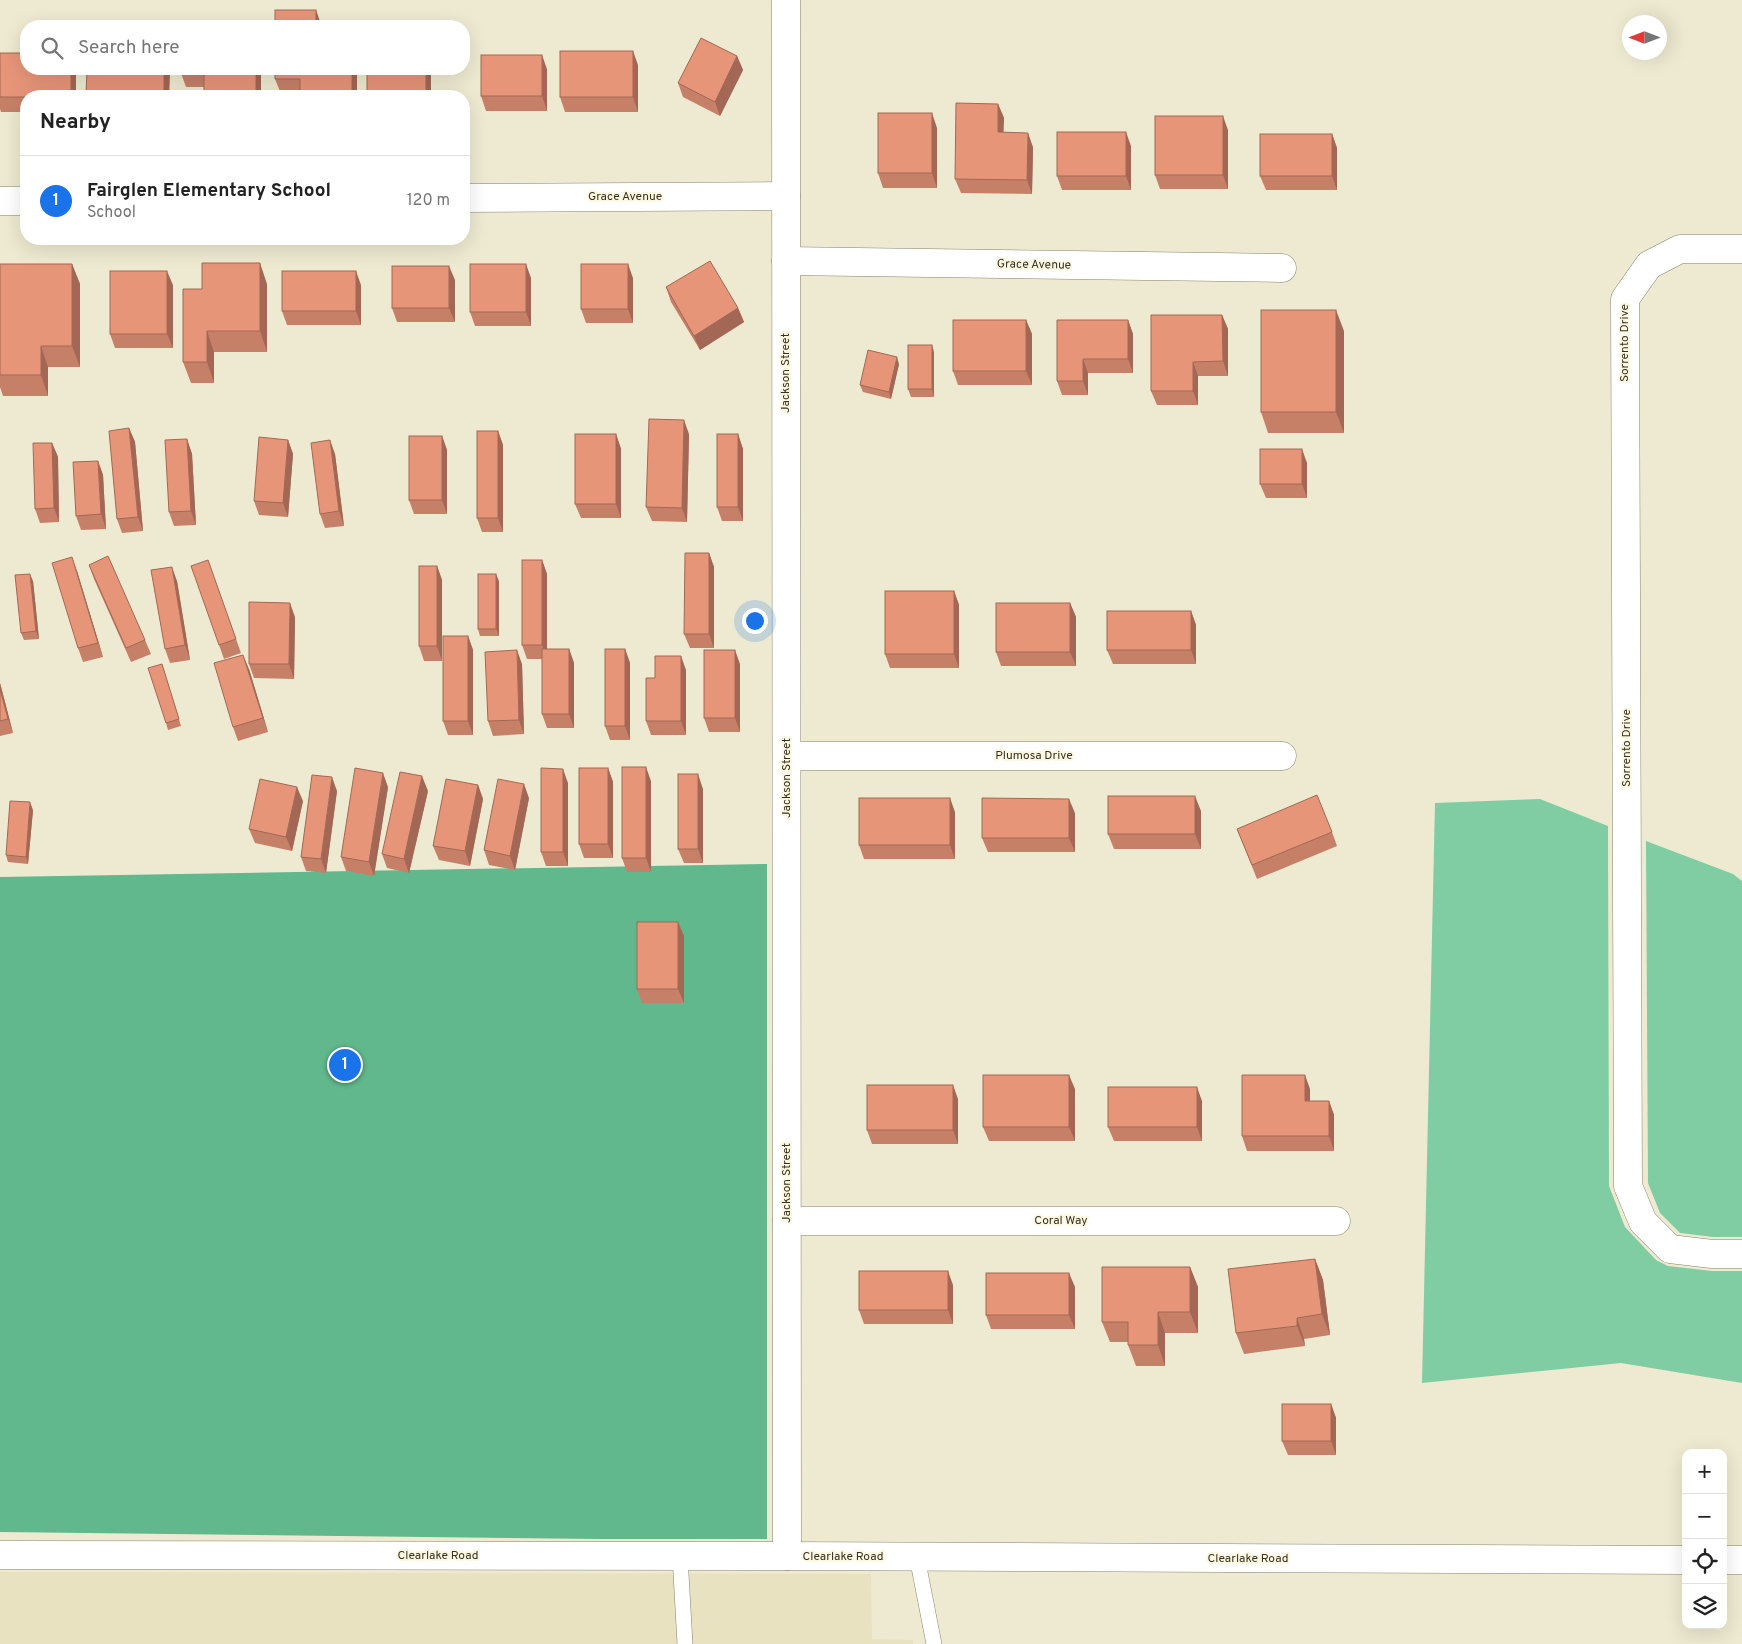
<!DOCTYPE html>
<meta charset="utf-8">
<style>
:root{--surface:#fff;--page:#f2f2f2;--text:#222;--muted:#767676;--line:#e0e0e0;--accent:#1a73e8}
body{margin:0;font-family:Overpass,sans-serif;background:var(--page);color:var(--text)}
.controls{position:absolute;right:15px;bottom:15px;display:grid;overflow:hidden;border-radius:10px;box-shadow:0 5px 20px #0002}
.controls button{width:45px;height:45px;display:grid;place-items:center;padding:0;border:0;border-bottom:1px solid var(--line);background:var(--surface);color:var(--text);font:25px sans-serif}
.compass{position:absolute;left:1622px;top:15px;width:45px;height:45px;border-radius:50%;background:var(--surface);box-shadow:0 5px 20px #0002;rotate:270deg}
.you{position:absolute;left:754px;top:620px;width:18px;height:18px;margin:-12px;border:4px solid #fff;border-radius:50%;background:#1a73e8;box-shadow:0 0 0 8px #1a73e833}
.badge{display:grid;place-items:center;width:32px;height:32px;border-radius:50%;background:var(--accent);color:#fff;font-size:16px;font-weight:700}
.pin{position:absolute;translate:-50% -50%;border:2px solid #fff;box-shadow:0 1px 5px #0006}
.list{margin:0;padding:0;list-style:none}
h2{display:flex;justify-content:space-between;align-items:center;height:65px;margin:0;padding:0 20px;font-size:21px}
h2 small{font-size:16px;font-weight:400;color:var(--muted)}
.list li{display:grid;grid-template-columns:32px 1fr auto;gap:15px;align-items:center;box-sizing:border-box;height:90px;padding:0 20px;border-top:1px solid var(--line)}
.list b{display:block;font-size:19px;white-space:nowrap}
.list p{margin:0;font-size:16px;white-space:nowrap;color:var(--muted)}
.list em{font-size:16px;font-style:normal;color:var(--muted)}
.icon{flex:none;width:28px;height:28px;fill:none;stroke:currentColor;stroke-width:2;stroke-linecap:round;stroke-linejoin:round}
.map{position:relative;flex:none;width:1742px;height:1644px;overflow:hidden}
.search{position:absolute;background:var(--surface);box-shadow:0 5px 20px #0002;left:20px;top:20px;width:450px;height:55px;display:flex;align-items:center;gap:12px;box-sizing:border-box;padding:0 18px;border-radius:20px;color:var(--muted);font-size:19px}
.panel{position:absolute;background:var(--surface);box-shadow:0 5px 20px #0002;left:20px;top:90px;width:450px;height:155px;border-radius:20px}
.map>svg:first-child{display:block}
.built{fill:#e8e2c1}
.green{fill:#80cca3}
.forest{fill:#61b88c}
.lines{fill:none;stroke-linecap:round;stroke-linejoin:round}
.service-casing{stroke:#86836c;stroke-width:16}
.minor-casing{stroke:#86836c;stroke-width:29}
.tertiary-casing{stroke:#86836c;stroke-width:29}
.service{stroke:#fff;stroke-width:15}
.minor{stroke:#fff;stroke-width:28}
.tertiary{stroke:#fff;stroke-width:28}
.wall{fill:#c78068}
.shaded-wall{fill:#a26855}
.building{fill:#e79579;stroke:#a26855}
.labels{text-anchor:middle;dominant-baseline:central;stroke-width:4;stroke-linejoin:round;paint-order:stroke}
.street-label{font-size:12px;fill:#343228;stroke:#fcf7de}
</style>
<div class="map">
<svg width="1742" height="1644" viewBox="0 0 1742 1644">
<rect width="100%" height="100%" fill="#eeead1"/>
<path class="built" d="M0 1572 871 1574 872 1639 913 1640V1644H0Z"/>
<g class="green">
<path d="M1540 799 1608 826 1609 1186 1625 1227 1656 1260 1668 1266 1712 1271H1742V1383L1621 1363 1422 1383 1435 803Z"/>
<path d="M1646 841 1733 874 1742 881V1237H1713L1680 1233 1660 1213 1648 1183Z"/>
</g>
<path class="forest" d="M767 864V1539H599L0 1532V877Z"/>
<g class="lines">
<g class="service-casing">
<g id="service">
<path d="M680 1556 685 1644"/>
<path d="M917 1557 934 1644"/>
</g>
</g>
<g class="minor-casing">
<g id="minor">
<path d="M786 0 787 1556"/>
<path d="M464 198 786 196"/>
<path d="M0 201H26"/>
<path d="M1742 249H1680L1649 265 1625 299 1628 1186 1643 1222 1670 1249 1712 1254H1742"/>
<path d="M786 261 1282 268"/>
<path d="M787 756H1282"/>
<path d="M787 1221H1336"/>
</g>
</g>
<g class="tertiary-casing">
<g id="tertiary">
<path d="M0 1555 787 1556 1686 1560"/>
<path d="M1723 1560H1742"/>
</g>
</g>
<use href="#service" class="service"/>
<use href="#minor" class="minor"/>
<use href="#tertiary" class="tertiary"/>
</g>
<g class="wall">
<path d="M0 53 76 69V96H26V112H1L0 109Z"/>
<path d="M737 56 743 70 720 116 683 97 678 83Z"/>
<path d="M638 65V112H565L560 97Z"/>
<path d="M87 69H170L169 96H87Z"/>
<path d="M261 69V96H205L204 94V87H186L181 73Z"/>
<path d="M275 69H356L357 73V96L300 94H281L275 79Z"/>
<path d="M547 69V111H486L481 96Z"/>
<path d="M998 104 1004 118 1003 133 1033 147 1032 194 961 193 955 179Z"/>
<path d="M937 128V188H883L878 173Z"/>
<path d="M1228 130V189H1160L1155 175Z"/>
<path d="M1332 134 1337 148V190H1266L1260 176Z"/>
<path d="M1131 146V190H1062L1057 176Z"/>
<path d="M0 264H72L80 284V367H48V396H3L0 387Z"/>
<path d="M531 278V326H475L470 312Z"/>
<path d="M633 278V323H586L581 309Z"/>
<path d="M455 280V322H397L392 308Z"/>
<path d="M267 284V352H214V383H191L183 362 202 289Z"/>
<path d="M173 285V348H115L110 334Z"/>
<path d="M361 285V325H287L282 311Z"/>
<path d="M666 287 738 308 744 322 700 350 671 302Z"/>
<path d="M1222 315 1228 329V376H1198V405H1157L1151 391Z"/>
<path d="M1026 320 1032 334V385H958L953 371Z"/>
<path d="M1128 320 1133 334V373H1088V395H1062L1057 381Z"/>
<path d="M1344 331V433H1268L1261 412Z"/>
<path d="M934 352V397H911L908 389Z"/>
<path d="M899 364 891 399 863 392 860 385Z"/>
<path d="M129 428 135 442 143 531 122 533 117 519Z"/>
<path d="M498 431 503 445V532H482L477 518Z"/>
<path d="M616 434 621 449V518H581L575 504Z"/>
<path d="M689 434 687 522 652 521 646 507Z"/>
<path d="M738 434 743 449V521H722L717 507Z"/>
<path d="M442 436 447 450V514H414L409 500Z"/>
<path d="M187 439 192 454 196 525 174 526 169 512Z"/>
<path d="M288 440 293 454 288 517 259 515 254 501Z"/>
<path d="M52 443 58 457 59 522 40 523 35 509Z"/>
<path d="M335 454 344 526 325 528 320 514Z"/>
<path d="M98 461 103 475 106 529 81 530 76 516Z"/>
<path d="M1307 463V498H1266L1260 484Z"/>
<path d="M709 553 714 567V648H690L684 634Z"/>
<path d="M208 560 241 653 224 659 219 645Z"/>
<path d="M542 560 547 574V649H569L574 663V728H547L542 714V659H527L522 645Z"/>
<path d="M89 565 145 640 151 654 131 662 94 579Z"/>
<path d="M437 566 442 580V661H424L419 646Z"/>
<path d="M77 571 103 657 83 662 78 648Z"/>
<path d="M33 581 39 639 24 640 21 633Z"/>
<path d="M177 581 190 660 170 663 165 649Z"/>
<path d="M499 581V636H480L478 629Z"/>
<path d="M954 591 959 605V668H890L885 654Z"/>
<path d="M1070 603 1076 617V666H1001L996 652Z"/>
<path d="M1191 611 1196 625V664H1113L1107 650Z"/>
<path d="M295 617 294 679 254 678 249 664Z"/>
<path d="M468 636 473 650V735H448L443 721Z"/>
<path d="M625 649 630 663V740H610L605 726Z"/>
<path d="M162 664 181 726 168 730 166 723Z"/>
<path d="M522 664 524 734 493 736 488 721Z"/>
<path d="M740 664V732H709L704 718Z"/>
<path d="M249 669 268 732 238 741 233 727Z"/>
<path d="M686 670V735H651L646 721 655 678Z"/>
<path d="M0 683 13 733 0 736Z"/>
<path d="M608 768 613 782V858H584L579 844Z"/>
<path d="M651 781V872H627L622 858Z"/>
<path d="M568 783V866H546L541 852Z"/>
<path d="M478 785 483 799 470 866 439 860 433 846Z"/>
<path d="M388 787 374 876 346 871 341 857Z"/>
<path d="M703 789V863H684L678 849Z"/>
<path d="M337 791 326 873 306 871 301 857Z"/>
<path d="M428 791 409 873 387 868 382 854Z"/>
<path d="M529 798 515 870 489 865 484 850Z"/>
<path d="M303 801 292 851 255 843 249 829Z"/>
<path d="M33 810 28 864 8 862 6 855Z"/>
<path d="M1201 811V849H1114L1108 834Z"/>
<path d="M955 812V859H864L859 845Z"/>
<path d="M1075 813V852H988L982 838Z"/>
<path d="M1237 829 1332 832 1337 846 1257 879Z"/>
<path d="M684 936V1003H642L637 989Z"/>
<path d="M1075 1089V1141H989L983 1127Z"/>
<path d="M1310 1089V1101H1329L1334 1115V1151H1247L1242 1136Z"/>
<path d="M958 1099V1144H872L867 1130Z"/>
<path d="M1202 1101V1141H1114L1108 1127Z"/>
<path d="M1315 1259 1323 1280 1330 1335 1304 1339 1305 1346 1244 1354 1236 1333Z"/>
<path d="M1190 1267 1198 1287V1333H1165V1366H1136L1128 1345V1342H1110L1102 1322Z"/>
<path d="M953 1285V1324H864L859 1310Z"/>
<path d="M1075 1287V1329H991L986 1315Z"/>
<path d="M1331 1404 1336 1418V1455H1288L1282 1441Z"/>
</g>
<g class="shaded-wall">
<path d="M316 10 321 24V26H316Z"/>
<path d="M633 51 638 65V112L633 97Z"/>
<path d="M542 55 547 69V111L542 96Z"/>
<path d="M737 56 743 70 720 116 715 102Z"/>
<rect x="71" y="69" width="5" height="27"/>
<path d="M164 69H170L169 96H165L164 95Z"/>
<path d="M256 69H261V96H257L256 94Z"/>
<path d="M352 69H356L357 73V96H352Z"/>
<rect x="426" y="69" width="5" height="27"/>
<path d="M998 104 1004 118 1003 147 998 132Z"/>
<path d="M932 113 937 128V188L932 173Z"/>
<path d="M1223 116 1228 130V189L1223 175Z"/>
<path d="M1126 132 1131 146V190L1126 176Z"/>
<path d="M1028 133 1033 147 1032 194 1027 180Z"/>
<path d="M1332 134 1337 148V190L1332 176Z"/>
<path d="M260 263 267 284V352L260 331Z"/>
<path d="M72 264 80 284V367L72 346Z"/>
<path d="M526 264 531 278V326L526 312Z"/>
<path d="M628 264 633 278V323L628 309Z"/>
<path d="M449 266 455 280V322L449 308Z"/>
<path d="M167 271 173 285V348L167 334Z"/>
<path d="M356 271 361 285V325L356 311Z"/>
<path d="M738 308 744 322 700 350 694 336Z"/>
<path d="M1336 310 1344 331V433L1336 412Z"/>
<path d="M1222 315 1228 329V376L1223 361Z"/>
<path d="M1026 320 1032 334V385L1026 371Z"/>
<path d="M1128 320 1133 334V373L1128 359Z"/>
<path d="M207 331 214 352V383L207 362Z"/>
<path d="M932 345 934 352V397L932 389Z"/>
<path d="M41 346 48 367V396L41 375Z"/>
<path d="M897 357 899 364 891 399 889 392Z"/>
<path d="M1083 359 1088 373V395L1083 381Z"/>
<path d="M1193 362 1198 376V405L1193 391Z"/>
<path d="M684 420 689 434 687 522 682 508Z"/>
<path d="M129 428 135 442 143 531 138 517Z"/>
<path d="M498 431 503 445V532L498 518Z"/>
<path d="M616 434 621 449V518L616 504Z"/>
<path d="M738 434 743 449V521L738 507Z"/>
<path d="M442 436 447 450V514L442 500Z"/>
<path d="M187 439 192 454 196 525 191 511Z"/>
<path d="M288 440 293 454 288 517 283 503Z"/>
<path d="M330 440 335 454 344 526 339 511Z"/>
<path d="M52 443 58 457 59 522 54 508Z"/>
<path d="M1302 449 1307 463V498L1302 484Z"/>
<path d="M98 461 103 475 106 529 101 514Z"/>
<path d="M709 553 714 567V648L709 634Z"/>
<path d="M72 557 77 571 103 657 98 643Z"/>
<path d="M542 560 547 574V659L542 645Z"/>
<path d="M437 566 442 580V661L437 646Z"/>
<path d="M172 567 177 581 190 660 185 645Z"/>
<path d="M30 574 33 581 39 639 36 631Z"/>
<path d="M496 574 499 581V636L496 629Z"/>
<path d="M954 591 959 605V668L954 654Z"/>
<path d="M290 603 295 617 294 679 289 664Z"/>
<path d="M1070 603 1076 617V666L1070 652Z"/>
<path d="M1191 611 1196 625V664L1191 650Z"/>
<path d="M468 636 473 650V735L468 721Z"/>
<path d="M569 649 574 663V728L569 714Z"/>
<path d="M625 649 630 663V740L625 726Z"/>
<path d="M517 650 522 664 524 734 519 720Z"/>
<path d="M735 650 740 664V732L735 718Z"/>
<path d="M243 655 249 669 268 732 263 718Z"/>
<path d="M681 656 686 670V735L681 721Z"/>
<path d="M0 683 13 733 8 719 0 689Z"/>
<path d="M646 767 651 781V872L646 858Z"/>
<path d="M608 768 613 782V858L608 844Z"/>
<path d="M563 769 568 783V866L563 852Z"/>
<path d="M383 773 388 787 374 876 369 862Z"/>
<path d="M698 774 703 789V863L698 849Z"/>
<path d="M422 776 428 791 409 873 404 859Z"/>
<path d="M332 777 337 791 326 873 321 859Z"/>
<path d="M524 784 529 798 515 870 510 856Z"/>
<path d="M478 785 483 799 470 866 465 851Z"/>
<path d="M297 787 303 801 292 851 286 837Z"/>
<path d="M1195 796 1201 811V849L1195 834Z"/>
<path d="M950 798 955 812V859L950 845Z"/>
<path d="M1069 799 1075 813V852L1069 838Z"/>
<path d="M30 802 33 810 28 864 26 857Z"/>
<path d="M678 922 684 936V1003L678 989Z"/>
<path d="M1069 1075 1075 1089V1141L1069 1127Z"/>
<path d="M1305 1075 1310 1089V1115L1305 1101Z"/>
<path d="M953 1085 958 1099V1144L953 1130Z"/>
<path d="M1197 1087 1202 1101V1141L1197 1127Z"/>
<path d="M1329 1101 1334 1115V1151L1329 1136Z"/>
<path d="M1315 1259 1323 1280 1330 1335 1322 1314Z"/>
<path d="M1190 1267 1198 1287V1333L1190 1312Z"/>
<path d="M948 1271 953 1285V1324L948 1310Z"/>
<path d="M1069 1273 1075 1287V1329L1069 1315Z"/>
<path d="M1158 1312 1165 1333V1366L1158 1345Z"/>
<path d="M1297 1318 1304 1339 1305 1346 1297 1326Z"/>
<path d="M1331 1404 1336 1418V1455L1331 1441Z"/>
</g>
<g class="building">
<rect x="275" y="10" width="41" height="16"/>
<path d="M701 38 737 56 715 102 678 83Z"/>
<rect x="560" y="51" width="73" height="46"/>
<path d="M0 53H26V69H71V96H26V97H0Z"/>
<rect x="481" y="55" width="61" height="41"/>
<path d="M87 69H164V95L86 94Z"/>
<path d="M181 69H256V94H204V73H181Z"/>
<path d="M275 69H352V96H300V79H275Z"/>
<rect x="367" y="69" width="59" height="27"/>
<path d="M956 103 998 104V132L1028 133 1027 180 955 179Z"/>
<rect x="878" y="113" width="54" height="60"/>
<rect x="1155" y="116" width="68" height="59"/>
<rect x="1057" y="132" width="69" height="44"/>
<rect x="1260" y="134" width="72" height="42"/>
<path d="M710 261 738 308 694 336 666 287Z"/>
<path d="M202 263H260V331H207V362H183V289H202Z"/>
<path d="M0 264H72V346H41V375H0Z"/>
<rect x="470" y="264" width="56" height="48"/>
<rect x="581" y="264" width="47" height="45"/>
<rect x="392" y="266" width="57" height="42"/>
<rect x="110" y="271" width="57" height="63"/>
<rect x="282" y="271" width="74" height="40"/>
<rect x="1261" y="310" width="75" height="102"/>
<path d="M1151 315H1222L1223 361 1193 362V391H1151Z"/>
<rect x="953" y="320" width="73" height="51"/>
<path d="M1057 320H1128V359H1083V381H1057Z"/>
<rect x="908" y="345" width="24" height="44"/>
<path d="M868 350 897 357 889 392 860 385Z"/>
<path d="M649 419 684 420 682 508 646 507Z"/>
<path d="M129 428 138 517 117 519 109 431Z"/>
<rect x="477" y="431" width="21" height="87"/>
<rect x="575" y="434" width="41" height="70"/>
<rect x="717" y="434" width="21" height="73"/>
<rect x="409" y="436" width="33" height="64"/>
<path d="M259 437 288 440 283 503 254 501Z"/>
<path d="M187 439 191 511 169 512 165 440Z"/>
<path d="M330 440 339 511 320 514 311 443Z"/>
<path d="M33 443H52L54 508 35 509Z"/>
<rect x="1260" y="449" width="42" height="35"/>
<path d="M98 461 101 514 76 516 73 462Z"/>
<path d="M685 553H709V634H684Z"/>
<path d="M108 556 145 640 126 648 89 565Z"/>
<path d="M72 557 98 643 78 648 52 563Z"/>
<path d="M208 560 236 639 219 645 191 566Z"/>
<rect x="522" y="560" width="20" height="85"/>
<rect x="419" y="566" width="18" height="80"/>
<path d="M172 567 185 645 165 649 151 570Z"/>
<path d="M30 574 36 631 21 633 15 575Z"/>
<rect x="478" y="574" width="18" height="55"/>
<rect x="885" y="591" width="69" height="63"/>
<path d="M249 602 290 603 289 664H249Z"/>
<rect x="996" y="603" width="74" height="49"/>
<rect x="1107" y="611" width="84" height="39"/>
<rect x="443" y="636" width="25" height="85"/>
<rect x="542" y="649" width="27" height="65"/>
<rect x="605" y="649" width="20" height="77"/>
<path d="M517 650 519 720 488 721 485 652Z"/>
<rect x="704" y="650" width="31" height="68"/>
<path d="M243 655 263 718 233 727 214 663Z"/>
<path d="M655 656H681V721H646V678H655Z"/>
<path d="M162 664 179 719 166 723 148 668Z"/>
<path d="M0 689 8 719 0 721Z"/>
<rect x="622" y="767" width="24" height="91"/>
<path d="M355 768 383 773 369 862 341 857Z"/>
<path d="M541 768 563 769V852H541Z"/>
<rect x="579" y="768" width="29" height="76"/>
<path d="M400 772 422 776 404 859 382 854Z"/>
<rect x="678" y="774" width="20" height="75"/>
<path d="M312 775 332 777 321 859 301 857Z"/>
<path d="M260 779 297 787 286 837 249 829Z"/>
<path d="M446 779 478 785 465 851 433 846Z"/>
<path d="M498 779 524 784 510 856 484 850Z"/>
<path d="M1317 795 1332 832 1252 865 1237 829Z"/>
<rect x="1108" y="796" width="87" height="38"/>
<rect x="859" y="798" width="91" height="47"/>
<path d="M982 798 1069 799V838H982Z"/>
<path d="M10 801 30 802 26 857 6 855Z"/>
<rect x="637" y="922" width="41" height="67"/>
<rect x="983" y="1075" width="86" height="52"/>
<path d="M1242 1075H1305V1101H1329V1136H1242Z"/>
<rect x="867" y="1085" width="86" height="45"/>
<rect x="1108" y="1087" width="89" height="40"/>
<path d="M1315 1259 1322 1314 1297 1318V1326L1236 1333 1228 1269Z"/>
<path d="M1102 1267H1190V1312H1158V1345H1128V1322H1102Z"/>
<rect x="859" y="1271" width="89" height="39"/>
<rect x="986" y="1273" width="83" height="42"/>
<rect x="1282" y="1404" width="49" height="37"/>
</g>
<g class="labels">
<g class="street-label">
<text x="625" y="197">Grace Avenue</text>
<text transform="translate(1034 265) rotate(1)">Grace Avenue</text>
<text transform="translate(1625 343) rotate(-90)">Sorrento Drive</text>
<text transform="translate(786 373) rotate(-90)">Jackson Street</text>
<text transform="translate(1627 748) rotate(-90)">Sorrento Drive</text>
<text x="1034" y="756">Plumosa Drive</text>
<text transform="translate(787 778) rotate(-90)">Jackson Street</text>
<text transform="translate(787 1183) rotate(-90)">Jackson Street</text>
<text x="1061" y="1221">Coral Way</text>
<text x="438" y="1556">Clearlake Road</text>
<text x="843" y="1557">Clearlake Road</text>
<text x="1248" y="1559">Clearlake Road</text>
</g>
</g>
</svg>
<div class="controls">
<button>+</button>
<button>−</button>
<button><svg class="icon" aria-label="locate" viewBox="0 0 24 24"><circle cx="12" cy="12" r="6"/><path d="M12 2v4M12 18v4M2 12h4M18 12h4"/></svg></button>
<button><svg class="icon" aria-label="layers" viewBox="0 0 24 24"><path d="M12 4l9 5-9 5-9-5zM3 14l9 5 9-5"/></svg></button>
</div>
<svg class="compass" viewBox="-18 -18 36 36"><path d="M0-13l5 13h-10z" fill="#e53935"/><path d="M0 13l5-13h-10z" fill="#767676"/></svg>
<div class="you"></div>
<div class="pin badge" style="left:345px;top:1065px">1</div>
<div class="search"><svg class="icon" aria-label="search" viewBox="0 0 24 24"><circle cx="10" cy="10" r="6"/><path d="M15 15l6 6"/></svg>Search here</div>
<section class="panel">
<h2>Nearby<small></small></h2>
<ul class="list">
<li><span class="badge">1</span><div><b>Fairglen Elementary School</b><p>School</p></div><em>120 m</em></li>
</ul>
</section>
</div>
